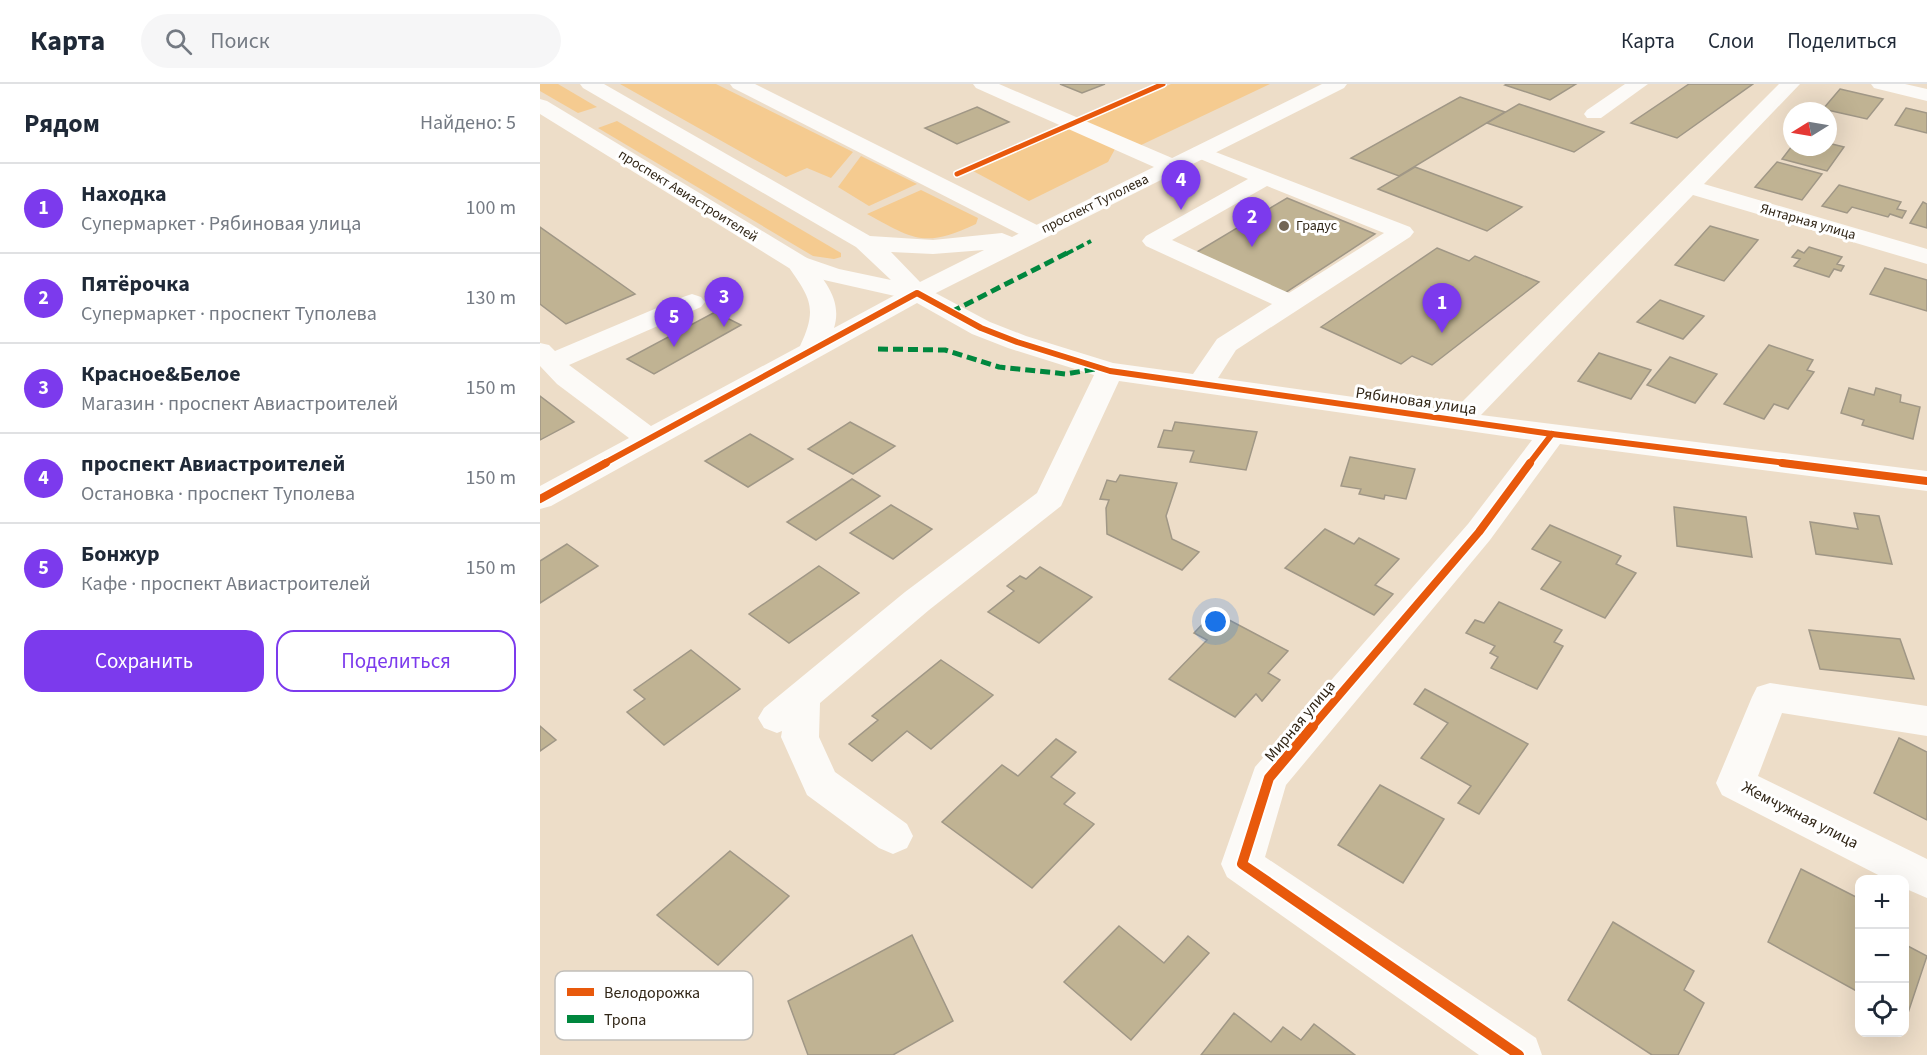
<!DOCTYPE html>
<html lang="ru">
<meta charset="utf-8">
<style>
:root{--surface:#fff;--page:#f6f6f7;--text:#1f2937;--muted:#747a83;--line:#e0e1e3;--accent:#7c3aed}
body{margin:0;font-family:"Source Sans 3",sans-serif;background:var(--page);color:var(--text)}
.controls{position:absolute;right:18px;bottom:18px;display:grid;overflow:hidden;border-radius:12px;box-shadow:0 6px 24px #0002}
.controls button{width:54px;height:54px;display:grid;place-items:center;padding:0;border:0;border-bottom:2px solid var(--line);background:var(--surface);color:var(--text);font:30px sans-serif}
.compass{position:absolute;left:1243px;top:18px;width:54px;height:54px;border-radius:50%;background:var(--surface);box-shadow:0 6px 24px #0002;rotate:259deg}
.you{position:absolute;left:676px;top:538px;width:21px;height:21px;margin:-15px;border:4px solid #fff;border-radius:50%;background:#1a73e8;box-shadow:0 0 0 9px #1a73e833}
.badge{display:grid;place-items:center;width:39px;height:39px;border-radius:50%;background:var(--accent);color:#fff;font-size:20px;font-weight:700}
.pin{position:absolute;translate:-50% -50px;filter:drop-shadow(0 2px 3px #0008)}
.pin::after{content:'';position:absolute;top:32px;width:21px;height:18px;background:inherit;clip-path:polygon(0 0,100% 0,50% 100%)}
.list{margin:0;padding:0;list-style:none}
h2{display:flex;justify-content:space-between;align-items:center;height:78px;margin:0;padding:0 24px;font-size:26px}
h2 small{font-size:20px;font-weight:400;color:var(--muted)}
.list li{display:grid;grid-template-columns:39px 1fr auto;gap:18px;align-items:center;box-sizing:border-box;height:90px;padding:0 24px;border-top:2px solid var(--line)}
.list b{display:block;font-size:22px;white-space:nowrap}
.list p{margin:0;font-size:20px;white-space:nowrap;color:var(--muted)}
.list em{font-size:20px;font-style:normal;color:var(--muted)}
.actions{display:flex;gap:12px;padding:18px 24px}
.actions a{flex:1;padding:14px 0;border:2px solid var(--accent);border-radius:18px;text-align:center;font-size:21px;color:var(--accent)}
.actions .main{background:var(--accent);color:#fff}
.icon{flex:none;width:33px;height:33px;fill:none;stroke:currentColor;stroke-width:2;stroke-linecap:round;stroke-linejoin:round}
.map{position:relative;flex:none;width:1387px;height:971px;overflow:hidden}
header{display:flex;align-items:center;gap:36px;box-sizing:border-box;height:84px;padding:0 30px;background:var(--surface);border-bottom:2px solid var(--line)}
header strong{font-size:28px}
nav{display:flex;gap:33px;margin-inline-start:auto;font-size:21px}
.search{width:420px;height:54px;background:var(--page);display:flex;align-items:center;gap:15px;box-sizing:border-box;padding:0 21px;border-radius:33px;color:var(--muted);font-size:22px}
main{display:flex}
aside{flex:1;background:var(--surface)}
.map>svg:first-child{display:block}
.green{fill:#f5cb90}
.building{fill:#c0b393;stroke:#a09786;stroke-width:1.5}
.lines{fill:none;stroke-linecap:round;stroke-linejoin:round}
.minor{fill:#fcfaf7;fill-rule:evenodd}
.major{fill:#fcfaf7;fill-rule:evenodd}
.quiet-far1{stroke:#00873e;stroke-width:4;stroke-dasharray:8 4;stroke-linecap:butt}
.quiet{stroke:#00873e;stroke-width:5;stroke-dasharray:10 5;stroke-linecap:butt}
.cycleway-far3-casing{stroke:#fff;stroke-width:8}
.cycleway-far2-casing{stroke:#fff;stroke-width:9}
.cycleway-far1-casing{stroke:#fff;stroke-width:11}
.cycleway-casing{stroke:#fff;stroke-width:14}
.cycleway-far3{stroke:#e8590c;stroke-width:5}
.cycleway-far2{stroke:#e8590c;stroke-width:6}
.cycleway-far1{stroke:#e8590c;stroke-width:8}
.cycleway{stroke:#e8590c;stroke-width:10}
.poi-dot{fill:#736655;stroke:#fff;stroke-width:2}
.labels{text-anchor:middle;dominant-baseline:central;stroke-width:6;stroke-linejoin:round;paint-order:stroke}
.far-street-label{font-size:14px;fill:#312617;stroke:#fff}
.far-poi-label{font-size:14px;fill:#312617;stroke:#fff;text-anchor:start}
.street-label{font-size:16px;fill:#312617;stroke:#fff}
.key{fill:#fff;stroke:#c1beb9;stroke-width:1.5}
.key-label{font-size:16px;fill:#312617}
</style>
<header>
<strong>Карта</strong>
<div class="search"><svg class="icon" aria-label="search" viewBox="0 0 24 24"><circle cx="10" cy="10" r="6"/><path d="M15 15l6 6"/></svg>Поиск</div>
<nav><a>Карта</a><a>Слои</a><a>Поделиться</a></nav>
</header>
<main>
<aside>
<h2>Рядом<small>Найдено: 5</small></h2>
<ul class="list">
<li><span class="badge">1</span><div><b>Находка</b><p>Супермаркет · Рябиновая улица</p></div><em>100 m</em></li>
<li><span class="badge">2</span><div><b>Пятёрочка</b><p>Супермаркет · проспект Туполева</p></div><em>130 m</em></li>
<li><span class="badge">3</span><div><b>Красное&amp;Белое</b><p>Магазин · проспект Авиастроителей</p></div><em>150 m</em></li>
<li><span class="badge">4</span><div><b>проспект Авиастроителей</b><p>Остановка · проспект Туполева</p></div><em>150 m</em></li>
<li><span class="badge">5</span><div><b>Бонжур</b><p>Кафе · проспект Авиастроителей</p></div><em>150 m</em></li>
</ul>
<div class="actions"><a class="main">Сохранить</a><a>Поделиться</a></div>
</aside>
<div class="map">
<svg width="1387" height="971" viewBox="0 0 1387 971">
<rect width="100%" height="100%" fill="#edddc8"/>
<g class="green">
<path d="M0 0H18L57 23 38 29 0 7Z"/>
<path d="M80 0H176L313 68 291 94 267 84 246 93Z"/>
<path d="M631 0H730L599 62 545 38Z"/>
<path d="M77 37 301 169V173L294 175 273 172 58 44Z"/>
<path d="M531 44 575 65 568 78 489 117 433 87Z"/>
<path d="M321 72 377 100 329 122 298 103Z"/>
<path d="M381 106 438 134 436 140C384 164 375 156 327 130Z"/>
</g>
<g class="building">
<path d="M520 0H565L542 9Z"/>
<path d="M967 0H1036L1010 16 965 1Z"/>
<path d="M1149 0H1213L1137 54 1091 39Z"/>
<path d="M1300 5 1343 15 1327 35 1283 25Z"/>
<path d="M920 13 965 28 859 92 811 74Z"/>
<path d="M979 20 1064 48 1034 68 947 39Z"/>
<path d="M437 23 469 38 417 60 385 44Z"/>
<path d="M1366 24 1387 29V49L1355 41Z"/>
<path d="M1288 59 1304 63 1287 87 1242 75 1252 62 1288 63Z"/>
<path d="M1237 78 1282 90 1262 116 1215 103Z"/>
<path d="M875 83 982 123 947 147 838 105Z"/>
<path d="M1299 101 1361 118 1357 125 1366 127 1362 134 1350 130 1348 133 1312 123 1307 129 1282 122Z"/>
<path d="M747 114 835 150 742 211 652 171Z"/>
<path d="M1383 118 1387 120V144L1370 139Z"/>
<path d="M1170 142 1218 156 1184 197 1135 181Z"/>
<path d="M0 143 95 210 26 240 0 220Z"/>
<path d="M1269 163 1302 173 1297 180 1304 182 1301 187 1294 185 1289 193 1254 182 1260 175 1252 173 1258 166 1264 169Z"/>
<path d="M897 164 929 177 935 172 999 198 892 281 872 272 861 280 781 243Z"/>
<path d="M1345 184 1387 196V227L1330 210Z"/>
<path d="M1120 216 1164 232 1143 255 1097 238Z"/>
<path d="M175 228 201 241 114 290 87 275Z"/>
<path d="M1229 261 1273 276 1267 286 1274 288 1248 325 1234 320 1224 335 1184 320Z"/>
<path d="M1059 269 1111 286 1091 315 1038 297Z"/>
<path d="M1130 273 1177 290 1155 319 1107 301Z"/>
<path d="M1309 304 1334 311 1336 304 1361 311 1360 318 1380 323 1373 355 1322 341 1324 336 1301 329Z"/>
<path d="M0 312 34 338 0 356Z"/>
<path d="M310 338 355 362 313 390 268 365Z"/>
<path d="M635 338 717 348 706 386 650 378 654 367 618 363 624 346 632 347Z"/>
<path d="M210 350 253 375 208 403 165 377Z"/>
<path d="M810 373 875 385 866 415 845 411 844 415 819 410 821 405 801 402Z"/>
<path d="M580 391 637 399 626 432 632 455 659 468 642 486 567 450 566 424 569 416 560 415 567 396 576 398Z"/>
<path d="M312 395 340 412 276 456 247 438Z"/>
<path d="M351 421 392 445 353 475 310 449Z"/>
<path d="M1134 423 1206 433 1212 473 1137 462Z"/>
<path d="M1314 429 1339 432 1352 480 1276 470 1270 438 1318 445Z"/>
<path d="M1010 441 1081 472 1076 480 1096 489 1065 534 1001 505 1021 478 992 465Z"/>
<path d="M785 445 814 460 819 454 859 475 835 501 853 510 834 531 745 484Z"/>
<path d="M27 460 58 482 0 519V477Z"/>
<path d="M279 482 319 509 249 559 209 530Z"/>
<path d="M500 483 552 513 499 559 448 528 474 507 467 502 480 492 486 495Z"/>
<path d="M959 518 1022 546 1014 558 1023 562 997 605 951 584 958 573 950 569 955 562 926 549 935 536 944 539Z"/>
<path d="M674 528 748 567 728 589 740 596 722 617 716 610 695 633 629 595 667 556 654 549Z"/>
<path d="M1269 546 1360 555 1374 595 1280 585Z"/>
<path d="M151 566 200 605 124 661 87 628 105 615 94 606Z"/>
<path d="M401 576 453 611 391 665 367 647 332 677 309 660 338 636 332 632Z"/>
<path d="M885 605 988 660 939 730 918 719 931 702 881 674 908 639 874 620Z"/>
<path d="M0 642 16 656 0 667Z"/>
<path d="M1359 654 1387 668V736L1334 709Z"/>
<path d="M516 655 536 668 511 693 535 709 524 720 554 740 492 804 402 738 462 681 478 692Z"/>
<path d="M840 701 904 735 863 799 798 761Z"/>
<path d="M190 767 249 812 178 881 117 831Z"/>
<path d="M1261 785 1320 815V909L1228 858Z"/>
<path d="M1073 838 1154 887 1144 906 1164 919 1138 971H1112L1028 916Z"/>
<path d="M579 842 624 879 648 852 669 869 591 956 524 898Z"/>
<path d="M372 851 413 937 353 971H268L248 917Z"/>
<path d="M1364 860 1387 872 1366 935 1364 934Z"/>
<path d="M694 929 731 958 743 943 761 956 774 940 815 971H661Z"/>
</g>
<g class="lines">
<g class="minor">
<path d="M190 0H215L503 144 507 149 503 154 495 156 487 154 193 4Z"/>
<path d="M433 0H459L639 77 642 82 639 87 631 88 623 87 436 4Z"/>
<path d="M1085 0H1108L1061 34H1047L1044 30 1047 26Z"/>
<path d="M1239 0H1260L1164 100 1387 165V180L1153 111 941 331 1387 387V407L1020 360 950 456 746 701 725 773 996 954 1002 971H939L687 793 681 780 715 683 928 440 992 356 579 297 521 422 389 526 280 619 279 653 295 688 367 740 373 752 367 764 353 770 339 764 267 711 241 653 242 647 237 649 224 644 218 634 224 624 365 508 497 409 554 291 468 264 432 250 377 219 11 422 0 425V402L89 354 17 300 0 282V259L9 261 15 267 143 213 152 210 161 213 165 218 161 223 29 281 111 342 260 262C279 222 269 213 246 179L249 174 258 172 267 174C283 195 303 215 294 244L368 204 377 201 386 204 450 238 486 252 573 279 653 290 677 255 732 220 606 162 602 157 606 152 708 95 653 72 649 68 653 64 660 62 870 143 874 148 870 153 696 266 678 294 913 327ZM727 102 844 149 749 209 632 156Z"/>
<path d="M1331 0H1365L1387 5V17L1334 4Z"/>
<path d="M1230 599 1387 622V652L1242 629 1218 692 1387 775V814L1364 804V796H1348L1182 711 1176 699 1212 613 1217 603Z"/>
</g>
<path class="major" d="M40 0H64L330 152 393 156 462 149 472 153 782 0H807L804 4 386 214 377 217 284 196 249 184 0 30V15L7 17 267 174 299 185 351 196 316 163 43 4ZM444 166 380 198 351 168 393 170Z"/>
<path class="quiet-far1" d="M526 170 551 157"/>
<g class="quiet">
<path d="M411 228 529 168"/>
<path d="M338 265 405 266 459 283 526 290 555 285"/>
</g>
<g class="cycleway-far3-casing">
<path id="cycleway-far3" d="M417 90 623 0"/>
</g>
<g class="cycleway-far2-casing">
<g id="cycleway-far2">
<path d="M63 380 377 209 441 244 477 258 570 287 1012 350 1254 380"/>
<path d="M989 380 1012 350"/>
</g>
</g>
<g class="cycleway-far1-casing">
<g id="cycleway-far1">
<path d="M1242 379 1387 397"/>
<path d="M0 415 66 379"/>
<path d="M772 643 939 448 990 379"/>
</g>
</g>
<g class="cycleway-casing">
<path id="cycleway" d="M773 642 729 694 702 780 979 971"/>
</g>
<use href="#cycleway-far3" class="cycleway-far3"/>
<use href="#cycleway-far2" class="cycleway-far2"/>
<use href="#cycleway-far1" class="cycleway-far1"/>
<use href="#cycleway" class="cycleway"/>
</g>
<circle class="poi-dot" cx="744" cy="142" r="6"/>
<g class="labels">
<g class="far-street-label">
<text transform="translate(148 112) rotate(32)">проспект Авиастроителей</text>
<text transform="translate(555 120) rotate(-26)">проспект Туполева</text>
<text transform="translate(1268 138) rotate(16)">Янтарная улица</text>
</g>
<g class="far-poi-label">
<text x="756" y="142">Градус</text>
</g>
<g class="street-label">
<text transform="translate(876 317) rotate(8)">Рябиновая улица</text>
<text transform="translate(760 637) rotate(-50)">Мирная улица</text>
<text transform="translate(1260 731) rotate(27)">Жемчужная улица</text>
</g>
</g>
<rect x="15" y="887" width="198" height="69" rx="9" class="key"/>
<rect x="27" y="904" width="27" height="8" fill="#e8590c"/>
<rect x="27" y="931" width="27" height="8" fill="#00873e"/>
<g class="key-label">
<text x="64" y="914">Велодорожка</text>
<text x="64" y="941">Тропа</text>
</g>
</svg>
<div class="controls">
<button>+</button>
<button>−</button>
<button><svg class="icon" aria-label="locate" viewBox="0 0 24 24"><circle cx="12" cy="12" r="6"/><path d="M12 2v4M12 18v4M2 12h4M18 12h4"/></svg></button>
</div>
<svg class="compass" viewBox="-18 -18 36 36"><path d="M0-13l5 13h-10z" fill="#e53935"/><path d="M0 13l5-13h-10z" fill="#747a83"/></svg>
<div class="you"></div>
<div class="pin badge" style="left:902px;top:249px">1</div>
<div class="pin badge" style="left:712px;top:163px">2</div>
<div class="pin badge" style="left:184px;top:243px">3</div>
<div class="pin badge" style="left:641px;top:126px">4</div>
<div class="pin badge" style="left:134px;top:263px">5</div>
</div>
</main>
